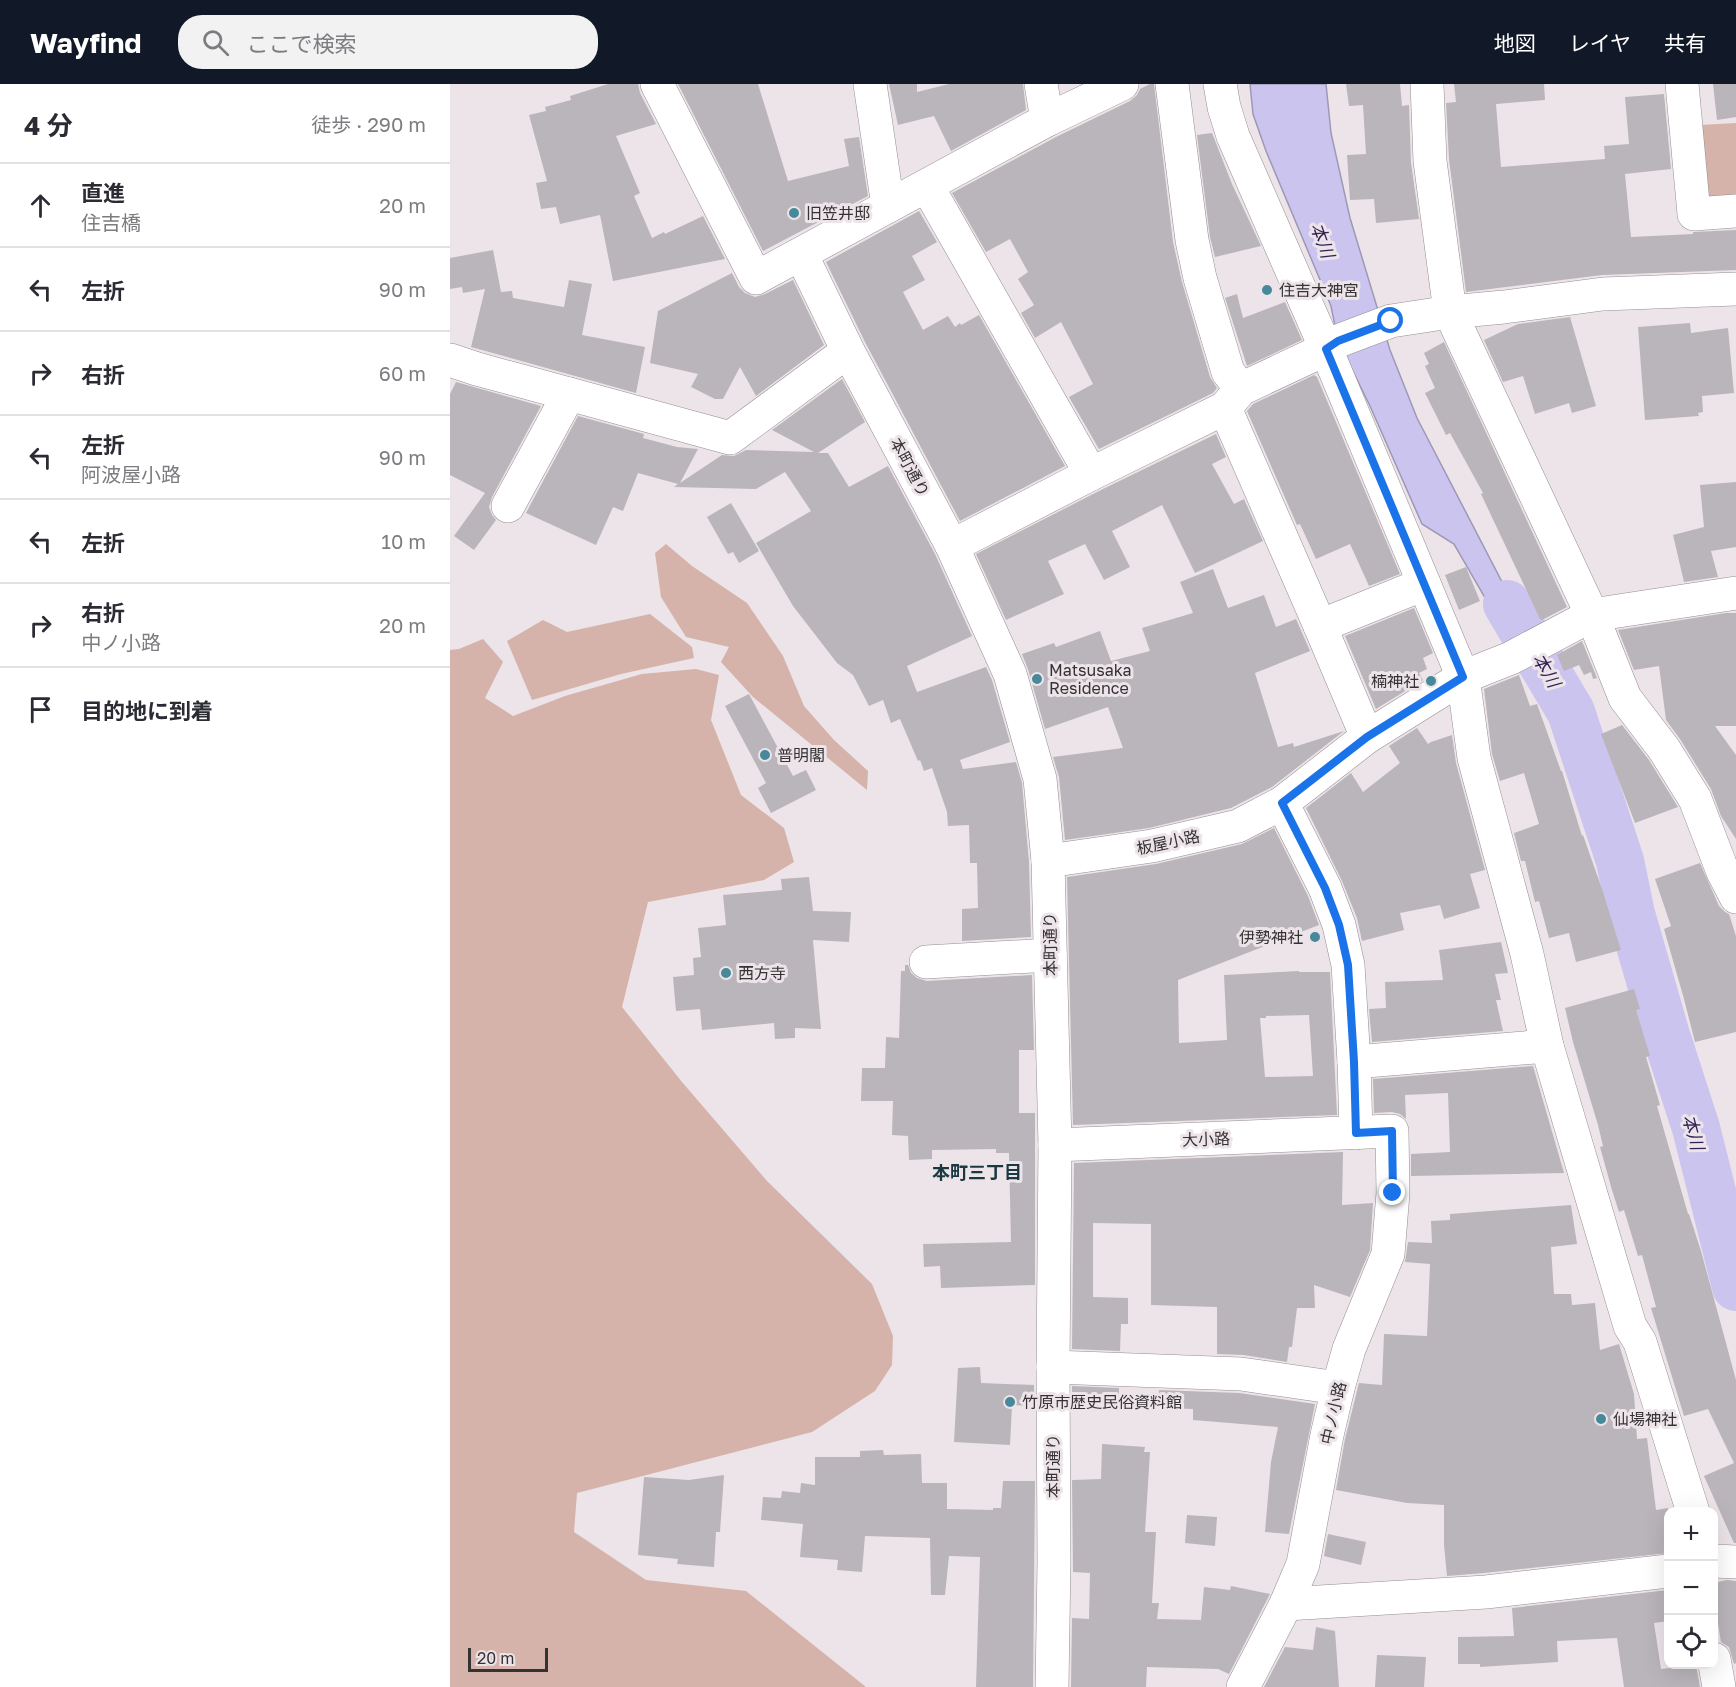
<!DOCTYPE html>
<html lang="ja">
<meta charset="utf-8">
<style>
:root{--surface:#fff;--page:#f2f2f3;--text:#2b2b33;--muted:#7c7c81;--line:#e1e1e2;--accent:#111827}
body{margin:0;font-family:"Golos Text","Noto Sans JP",sans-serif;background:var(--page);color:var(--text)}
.controls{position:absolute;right:18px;bottom:18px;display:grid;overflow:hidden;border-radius:12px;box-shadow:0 6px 24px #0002}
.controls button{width:54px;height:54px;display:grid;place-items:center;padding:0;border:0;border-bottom:2px solid var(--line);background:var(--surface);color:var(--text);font:30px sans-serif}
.scale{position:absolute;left:18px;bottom:15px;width:80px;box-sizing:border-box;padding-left:6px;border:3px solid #353234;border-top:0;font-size:16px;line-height:21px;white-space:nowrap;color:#353234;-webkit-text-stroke:4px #ece4e8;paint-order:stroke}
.stop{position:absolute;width:18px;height:18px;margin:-14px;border:4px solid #1a73e8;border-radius:50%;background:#fff}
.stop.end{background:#1a73e8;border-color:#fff;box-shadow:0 2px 6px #0008}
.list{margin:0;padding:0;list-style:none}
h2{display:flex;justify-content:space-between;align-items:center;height:78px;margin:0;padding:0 24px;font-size:26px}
h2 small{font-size:20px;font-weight:400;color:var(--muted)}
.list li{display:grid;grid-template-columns:39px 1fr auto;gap:18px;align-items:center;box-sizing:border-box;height:84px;padding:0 24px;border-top:2px solid var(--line)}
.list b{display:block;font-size:22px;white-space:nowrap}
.list p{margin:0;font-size:20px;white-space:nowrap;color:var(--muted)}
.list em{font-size:20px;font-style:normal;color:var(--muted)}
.icon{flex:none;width:33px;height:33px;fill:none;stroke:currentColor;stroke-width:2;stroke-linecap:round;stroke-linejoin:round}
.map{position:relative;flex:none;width:1286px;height:1603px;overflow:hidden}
header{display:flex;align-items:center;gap:36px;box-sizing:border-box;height:84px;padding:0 30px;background:var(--accent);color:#fff}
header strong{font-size:28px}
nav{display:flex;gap:33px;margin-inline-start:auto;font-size:21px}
.search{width:420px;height:54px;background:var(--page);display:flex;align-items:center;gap:15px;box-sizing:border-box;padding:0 21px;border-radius:24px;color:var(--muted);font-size:22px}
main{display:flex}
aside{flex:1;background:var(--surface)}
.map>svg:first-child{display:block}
.green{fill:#d5b2aa}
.water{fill:#cbc4ef;stroke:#9e98b7;stroke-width:1.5}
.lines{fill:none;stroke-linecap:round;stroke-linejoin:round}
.river{stroke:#cbc4ef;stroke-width:48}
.building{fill:#bab5bb;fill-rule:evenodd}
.minor-casing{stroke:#968e92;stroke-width:34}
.minor{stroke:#fff;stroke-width:33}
.route{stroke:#1a73e8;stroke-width:8}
.poi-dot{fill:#47899b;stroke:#ece4e8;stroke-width:2}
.labels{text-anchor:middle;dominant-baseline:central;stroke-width:6;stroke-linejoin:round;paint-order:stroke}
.poi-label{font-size:16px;fill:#353234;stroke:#ece4e8;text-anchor:start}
.street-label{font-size:16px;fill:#353234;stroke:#ece4e8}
.water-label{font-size:18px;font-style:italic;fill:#302255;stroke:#ece4e8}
.neighbourhood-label{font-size:18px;font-weight:bold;fill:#193841;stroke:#ece4e8}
</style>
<header>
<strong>Wayfind</strong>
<div class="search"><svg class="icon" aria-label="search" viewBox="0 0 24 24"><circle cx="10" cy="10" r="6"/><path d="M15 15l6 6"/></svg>ここで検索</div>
<nav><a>地図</a><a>レイヤ</a><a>共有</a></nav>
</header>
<main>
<aside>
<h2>4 分<small>徒歩 · 290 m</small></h2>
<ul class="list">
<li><svg class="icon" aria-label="ahead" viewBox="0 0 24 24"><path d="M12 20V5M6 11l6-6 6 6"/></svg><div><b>直進</b><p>住吉橋</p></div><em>20 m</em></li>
<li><svg class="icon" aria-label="left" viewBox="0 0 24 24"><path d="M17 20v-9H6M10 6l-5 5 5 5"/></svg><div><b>左折</b></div><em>90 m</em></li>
<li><svg class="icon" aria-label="right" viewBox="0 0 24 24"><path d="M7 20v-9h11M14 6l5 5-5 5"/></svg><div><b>右折</b></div><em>60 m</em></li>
<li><svg class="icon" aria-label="left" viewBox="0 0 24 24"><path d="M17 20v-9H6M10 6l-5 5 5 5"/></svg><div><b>左折</b><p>阿波屋小路</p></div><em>90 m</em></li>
<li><svg class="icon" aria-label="left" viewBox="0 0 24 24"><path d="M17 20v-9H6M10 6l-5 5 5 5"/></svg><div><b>左折</b></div><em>10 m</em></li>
<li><svg class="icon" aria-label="right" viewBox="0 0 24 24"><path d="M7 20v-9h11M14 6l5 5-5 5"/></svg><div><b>右折</b><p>中ノ小路</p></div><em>20 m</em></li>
<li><svg class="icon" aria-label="arrive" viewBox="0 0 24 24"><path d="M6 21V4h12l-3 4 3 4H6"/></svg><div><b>目的地に到着</b></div></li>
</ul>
</aside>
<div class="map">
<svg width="1286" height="1603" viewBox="0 0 1286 1603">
<rect width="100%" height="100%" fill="#ece4e8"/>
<g class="green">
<path d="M1286 39V120L1255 123 1250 41Z"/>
<path d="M216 460 242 482 297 519 333 572 354 622 384 656 418 687 417 706 303 613 271 578 279 563 236 553 211 513 205 469Z"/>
<path d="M200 530 242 563 244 574 171 590 82 616 57 557 93 536 117 548Z"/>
<path d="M33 555 53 578 35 614 63 632 115 612 192 590 246 585 269 591 261 636 291 711 334 744 344 778 314 796 198 818 172 923 232 998 317 1097 422 1200 443 1252 442 1281 425 1307 362 1348 127 1409 124 1448 196 1496 296 1507 416 1603H0V566L9 565Z"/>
</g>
<path class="water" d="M800 0H876L881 49 900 134 940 266 967 334 1078 548 1060 557 1004 460 972 440 920 322 888 257 881 222 816 67 803 30Z"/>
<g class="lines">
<path class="river" d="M1057 520 1121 628 1170 777 1181 830 1215 948 1246 1044 1286 1203"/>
</g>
<g class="building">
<path d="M158 0H188L190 9 206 40 166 52 190 109 184 112 202 154 214 148 215 150 253 132 275 175 163 197 150 131 110 140 106 123 91 125 86 99 97 97 79 31 96 27 95 23 121 16 120 12Z"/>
<path d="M228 0H308L338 97 399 82 394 55 409 53 418 112 313 167Z"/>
<path d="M439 0H467V8L499 0H573L576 26 501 67 484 32 448 41Z"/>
<path d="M700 0H704L723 158 732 198 760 293 767 304 763 309 649 365 619 313 643 300 611 238 585 254 571 229 584 221 568 195 578 188 560 155 536 168 502 109 606 53 680 17 687 11 690 5Z"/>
<path d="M896 0H950L952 22 959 21 961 79 969 135 926 139 924 115 900 116 897 71 916 70 913 21 899 22Z"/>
<path d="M1004 0H1094L1095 16 1046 20 1051 83 1155 75 1154 62 1179 60 1175 13 1214 10 1221 85 1175 90 1181 153 1243 150V148L1286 146V186L1152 191 1016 208 999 75 996 19 1006 18Z"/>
<path d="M1263 0H1286V33L1267 36Z"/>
<path d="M762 49 782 100 811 162 765 173 760 153 747 51Z"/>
<path d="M469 127 487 158 462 172 475 196 453 208 473 246 498 232 505 243 510 239 511 241 529 231 615 382 510 437 415 258 376 178Z"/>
<path d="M43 166 51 208 62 207 63 214 114 223 119 196 142 200 132 251 195 263 186 309 21 263 35 205 13 209 12 203 0 205V174Z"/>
<path d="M282 189 289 203 295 209 305 213 315 210 343 196 374 261 306 312 290 283 273 315H265L241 303 248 290 200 279 208 227Z"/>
<path d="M787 210 793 234 835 218 852 256 797 282 775 214Z"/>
<path d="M1120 233 1146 322 1122 329 1119 319 1085 330 1073 292 1053 298 1034 256 1068 240Z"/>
<path d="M1240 239 1241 249 1278 244 1284 309 1252 312 1253 328 1248 329 1249 332 1195 336 1188 243Z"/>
<path d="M994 258 1117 523 1092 536 1090 535 1031 410 1033 409 1000 349 996 351 975 309 985 304 975 282 979 280 974 269Z"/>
<path d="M864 291 867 293 950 490 919 502 900 460 866 475 850 440 847 441 797 327 803 320Z"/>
<path d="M392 295 415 338 368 369H378L399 403 438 382 485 470 522 552 457 582 467 608 536 583 542 596 560 658 510 676 513 685 566 678 572 699 579 778 581 853 512 857V825L528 824 527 779H520L519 741 498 742 497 728 482 684 474 687 470 676 468 677 450 635 441 639 433 616 419 622 403 591 387 579 343 522 306 459 361 427 335 388 306 405 224 403 228 400 188 389 173 427 163 423 146 461 76 429 128 332 194 350 193 354 227 363 248 365 230 399 272 371 284 372 296 366 364 368 322 346Z"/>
<path d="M6 298 91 322 42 413 39 423 42 431 46 436 24 466 4 452 35 409 0 391V310Z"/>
<path d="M766 350 776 373 762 380 784 420 794 415 813 457 745 489 712 421 662 447 680 483 654 496 635 460 598 477 614 510 556 536 526 470 649 407Z"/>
<path d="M1286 398V463L1261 467 1268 493 1234 498 1223 451 1254 443 1250 401Z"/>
<path d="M281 419 309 467 289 479 283 468 278 470 257 433Z"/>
<path d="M1016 483 1030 517 1009 526 995 491Z"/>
<path d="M763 485 778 524 814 511 826 543 846 535 860 567 805 589 828 663 843 659 844 663 894 647 822 703 781 724 699 744 615 756 609 693 603 673 673 664 658 623 595 645 578 585 572 570 604 559 606 563 650 547 661 577 700 567 692 544 743 529 730 498Z"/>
<path d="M964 524 983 569 973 574 977 585 969 589 973 596 926 625 895 552Z"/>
<path d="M1276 529H1286V642H1265L1286 671V755L1271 732 1261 705 1230 655 1216 636 1209 582 1184 586 1168 546Z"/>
<path d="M1132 557 1147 594 1143 595 1141 588 1134 591 1129 581 1114 587 1107 571Z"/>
<path d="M1069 591 1080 622 1087 620 1111 687H1112L1132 752 1133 751 1152 805 1171 866 1126 878 1119 849 1099 854 1089 817 1085 818 1075 777H1071L1064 749 1089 740 1074 689 1050 697 1042 670 1034 605Z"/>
<path d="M299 610 343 692 356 686 366 706 321 729 308 704 316 699 275 622Z"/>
<path d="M1172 641 1199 676 1228 723 1185 739 1151 650Z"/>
<path d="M967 644 978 660 981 658 1002 651 1006 679 1035 786 1020 790 1030 824 994 835 990 821 950 829 954 846 912 857 907 834 892 797 856 724 901 689 913 708 950 679 939 662Z"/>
<path d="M824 744 858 812 869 841 728 896 729 959 777 956 774 891 849 887V888H880L887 1031 623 1041 617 793 706 780 792 760ZM859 931 863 992 815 993 810 934H816V932Z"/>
<path d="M1250 779 1269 822 1275 828 1279 830 1286 852V948L1245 958 1234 915 1214 845 1221 842 1205 795Z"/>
<path d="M359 793 363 827 401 828 399 858 363 856 371 945 345 944V954L325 955 324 939 252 946 250 925 226 927 223 893 244 891 243 874 251 873 248 844 276 841 273 811 332 806 331 795Z"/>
<path d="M1051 858 1058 889 1045 890 1051 916H1046L1053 947 922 958 919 925 936 924 935 898 993 896 989 866Z"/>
<path d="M455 881H458L461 889 467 894 477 897 582 891 584 966H569V1029H585V1201L491 1204 490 1182 474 1183 473 1160 561 1158 559 1069H546V1065L482 1066V1075L459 1076 458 1052 442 1051 443 1017H411L412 984H435L436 953 449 954 451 887H455Z"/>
<path d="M1184 905 1190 925 1186 926 1200 972 1196 973 1210 1021 1207 1022 1238 1130H1239L1251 1167 1286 1296V1459H1284L1254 1392 1284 1379 1258 1325 1234 1332 1201 1224 1206 1223 1192 1171 1188 1172 1174 1126 1169 1128 1162 1106 1150 1063 1153 1062 1148 1041 1123 958 1115 924Z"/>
<path d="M1083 982 1114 1089 961 1092V1070L1000 1068 998 1009 955 1011 956 1035 950 1030 942 1028 924 1029 923 995Z"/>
<path d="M893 1068 892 1121 923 1119 920 1166 900 1213 864 1201 865 1224H847L842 1263H839L837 1278 794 1271 767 1270V1223L701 1221V1140L643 1139V1213L678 1214V1240H671L670 1267 622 1265 624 1079Z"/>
<path d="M1121 1121 1127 1160 1101 1163 1104 1210H1121L1122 1221 1145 1219 1150 1266 1169 1260 1184 1310 1187 1355 1197 1354 1206 1426 1218 1424V1469L1034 1489 997 1492 994 1461V1421L957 1419 886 1406 895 1355 909 1299 932 1301 934 1250 977 1252 980 1180 955 1178 958 1158 982 1159 981 1137 1000 1136V1130Z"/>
<path d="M530 1283 531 1299 584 1301V1322L562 1321 560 1361 504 1358 508 1284Z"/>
<path d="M622 1302 669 1304V1323L622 1322Z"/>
<path d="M709 1306 789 1309 865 1320 839 1450 815 1448 821 1378 828 1343 743 1336V1325L708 1324Z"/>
<path d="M652 1360 695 1363 694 1368H700L695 1448H706L702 1519H709L707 1535 751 1536 754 1503 780 1506 781 1502 820 1510 779 1590 768 1585 697 1583 696 1603H621L622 1534 639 1535 640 1489 623 1488 622 1396 651 1395Z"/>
<path d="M433 1366 434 1371 471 1370 472 1399H497V1425L543 1426V1424H551L553 1397H585L583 1603H526L530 1473 499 1472 495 1511H481L480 1454 415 1452 412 1488 387 1486 388 1476 350 1473 353 1440 311 1436 313 1413 331 1414 332 1407 350 1409 351 1399 365 1401V1373H410V1367Z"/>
<path d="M274 1391 270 1448H266L264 1483 227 1480 228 1475 188 1471 194 1393 239 1396Z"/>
<path d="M737 1431 767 1433 765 1462 735 1459Z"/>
<path d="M878 1450 916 1458 911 1481 874 1472Z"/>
<path d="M1277 1496 1286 1497V1579L1284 1580 1279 1563 1271 1558 1266 1528 1263 1529V1499Z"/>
<path d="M1218 1506V1537L1204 1539 1211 1585 1246 1581 1250 1603H1174L1167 1554 1107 1557 1108 1578 1030 1583V1580H1008V1553L1064 1552 1062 1524Z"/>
<path d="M866 1543 885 1547 889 1603H814L835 1563 863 1566Z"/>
<path d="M927 1571 976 1573 974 1603H925Z"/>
</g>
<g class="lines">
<g class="minor-casing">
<g id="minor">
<path d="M207 0 306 194 597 36 672 0"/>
<path d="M420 0 438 122"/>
<path d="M591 0 597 36"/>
<path d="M722 0 742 156 750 194 778 288 791 305"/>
<path d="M770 0 774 23 783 52 876 265 1013 593 1024 674 1077 870 1097 962 1180 1242 1190 1258 1243 1428"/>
<path d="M977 0 980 77 1000 228 1142 531 1175 614 1214 665 1245 715 1273 788 1286 813"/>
<path d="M1232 0 1244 130 1286 127"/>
<path d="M477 102 641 390"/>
<path d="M351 170 398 267 502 462 560 590 590 695 598 777 605 1061 603 1283 604 1478 602 1603"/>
<path d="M0 276 27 285 280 354 398 267"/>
<path d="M775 324 870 542 917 653"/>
<path d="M58 422 119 310"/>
<path d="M502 462 641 390 775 324 791 305 876 265 888 257 941 237 1000 228 1054 223 1153 210 1286 205"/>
<path d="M870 542 974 500"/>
<path d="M832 719 875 804 889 841 898 881 904 978 906 1049"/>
<path d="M598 777 702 762 788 742 832 719 917 653 1013 593 1061 574 1142 531 1286 509"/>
<path d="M476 878 600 871"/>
<path d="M904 978 1097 962"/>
<path d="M605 1061 942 1047 943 1109 938 1170 899 1265 888 1304 877 1351 853 1480 836 1520 793 1603"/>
<path d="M603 1283 791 1290 888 1304"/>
<path d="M1264 1477 1286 1478"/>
<path d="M836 1520 1036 1508 1218 1487"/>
<path d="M1264 1575 1269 1603"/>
</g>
</g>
<use href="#minor" class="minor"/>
</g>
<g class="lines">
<path class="route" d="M941 237 888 257 876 265 1013 593 917 653 832 719 875 804 889 841 898 881 904 978 906 1049 942 1047 943 1109"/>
</g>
<g class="poi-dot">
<circle cx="344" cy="129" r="6"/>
<circle cx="817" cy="206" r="6"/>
<circle cx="587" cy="595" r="6"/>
<circle cx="981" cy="597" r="6"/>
<circle cx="315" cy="671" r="6"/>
<circle cx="865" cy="853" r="6"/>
<circle cx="276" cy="889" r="6"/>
<circle cx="560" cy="1318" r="6"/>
<circle cx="1151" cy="1335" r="6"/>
</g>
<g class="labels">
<g class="poi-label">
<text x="356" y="129">旧笠井邸</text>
<text x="829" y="206">住吉大神宮</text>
<text x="599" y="586">Matsusaka<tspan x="599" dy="18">Residence</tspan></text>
<text x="969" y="597" text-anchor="end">楠神社</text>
<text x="327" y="671">普明閣</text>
<text x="853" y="853" text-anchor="end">伊勢神社</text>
<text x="288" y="889">西方寺</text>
<text x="572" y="1318">竹原市歴史民俗資料館</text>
<text x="1163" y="1335">仙場神社</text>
</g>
<g class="street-label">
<text transform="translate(460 383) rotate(62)">本町通り</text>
<text transform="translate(718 758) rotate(-12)">板屋小路</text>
<text transform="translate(600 860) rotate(-91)">本町通り</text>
<text transform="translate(756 1055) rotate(-2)">大小路</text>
<text transform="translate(883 1329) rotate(-77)">中ノ小路</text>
<text transform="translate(603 1382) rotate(-90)">本町通り</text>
</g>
<g class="water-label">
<text transform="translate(873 156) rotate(70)">本川</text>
<text transform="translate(1097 586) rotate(60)">本川</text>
<text transform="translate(1244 1048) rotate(75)">本川</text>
</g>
<g class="neighbourhood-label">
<text x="527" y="1088">本町三丁目</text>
</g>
</g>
</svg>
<div class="controls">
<button>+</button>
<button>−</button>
<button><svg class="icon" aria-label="locate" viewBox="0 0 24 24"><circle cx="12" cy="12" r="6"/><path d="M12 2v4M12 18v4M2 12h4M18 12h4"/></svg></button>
</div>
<div class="scale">20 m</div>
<div class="stop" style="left:941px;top:237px"></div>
<div class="stop end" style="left:943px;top:1109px"></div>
</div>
</main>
